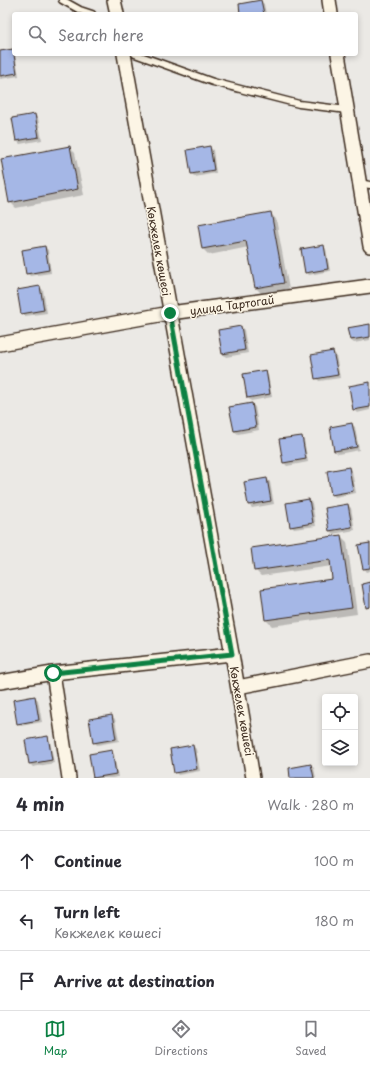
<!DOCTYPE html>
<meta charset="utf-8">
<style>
:root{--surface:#fff;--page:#f2f2f3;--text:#2b2b33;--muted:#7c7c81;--line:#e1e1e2;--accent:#0b8043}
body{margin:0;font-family:"Playpen Sans",sans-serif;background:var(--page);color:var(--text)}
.controls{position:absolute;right:12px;bottom:12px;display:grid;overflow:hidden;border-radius:4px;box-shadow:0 2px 6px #0003}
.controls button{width:36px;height:36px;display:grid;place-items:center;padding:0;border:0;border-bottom:1px solid var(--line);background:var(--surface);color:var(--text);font:20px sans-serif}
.stop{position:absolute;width:12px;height:12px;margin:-9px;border:3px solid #0b8043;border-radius:50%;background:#fff}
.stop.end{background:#0b8043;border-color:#fff;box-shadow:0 1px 4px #0008}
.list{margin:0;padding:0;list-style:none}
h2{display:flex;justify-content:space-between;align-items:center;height:52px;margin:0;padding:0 16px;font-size:17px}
h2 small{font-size:13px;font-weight:400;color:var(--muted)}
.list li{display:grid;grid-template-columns:26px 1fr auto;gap:12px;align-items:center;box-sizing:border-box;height:60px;padding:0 16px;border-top:1px solid var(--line)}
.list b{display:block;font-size:15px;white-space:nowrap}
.list p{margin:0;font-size:13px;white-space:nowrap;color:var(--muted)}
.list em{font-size:13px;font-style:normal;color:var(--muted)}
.icon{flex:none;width:22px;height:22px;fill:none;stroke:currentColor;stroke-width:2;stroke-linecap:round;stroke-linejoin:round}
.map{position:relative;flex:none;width:370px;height:778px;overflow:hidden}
.search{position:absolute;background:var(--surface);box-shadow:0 2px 6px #0003;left:12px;right:12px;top:12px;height:44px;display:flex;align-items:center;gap:10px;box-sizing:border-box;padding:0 14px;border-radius:4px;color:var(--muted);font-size:15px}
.sheet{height:232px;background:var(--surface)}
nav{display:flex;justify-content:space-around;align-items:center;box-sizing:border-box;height:56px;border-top:1px solid var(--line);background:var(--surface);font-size:11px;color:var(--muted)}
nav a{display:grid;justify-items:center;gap:2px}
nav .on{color:var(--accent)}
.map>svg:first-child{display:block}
.shadow{fill:#0003}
.building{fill:#a5b7e6;stroke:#3b2a1e}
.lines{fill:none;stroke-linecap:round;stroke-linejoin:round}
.service-casing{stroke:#3b2a1e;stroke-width:9}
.minor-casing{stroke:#3b2a1e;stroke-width:16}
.service{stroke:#fcf5e5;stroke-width:6}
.minor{stroke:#fcf5e5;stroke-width:13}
.route{stroke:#0b8043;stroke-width:5}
.labels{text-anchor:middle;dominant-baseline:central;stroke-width:3;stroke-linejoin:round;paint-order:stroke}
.street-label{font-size:11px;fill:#3b2a1e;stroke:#fcf5e5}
</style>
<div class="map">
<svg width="370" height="778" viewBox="0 0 370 778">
<rect width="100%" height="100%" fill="#ebe9e5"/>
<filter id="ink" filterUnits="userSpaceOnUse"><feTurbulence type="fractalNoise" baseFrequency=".025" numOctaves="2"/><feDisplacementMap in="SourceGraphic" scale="8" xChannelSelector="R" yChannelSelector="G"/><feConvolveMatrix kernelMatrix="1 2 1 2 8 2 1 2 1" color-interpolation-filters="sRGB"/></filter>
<g filter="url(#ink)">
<g class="shadow">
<path d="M261 1 264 4 266 14H241Z"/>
<path d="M12 50 14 52V54H15L19 76 0 79V52Z"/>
<path d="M35 115 38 118 42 140 20 144 17 141 13 118Z"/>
<path d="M69 147 75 153 84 195 16 208 10 202Z"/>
<path d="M209 147 213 150 216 173 195 177 192 174Z"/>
<path d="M270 213 276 219 289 289 262 294 256 288 249 247 209 255 203 249Z"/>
<path d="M323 246 326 249 330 271 309 275 306 272Z"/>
<path d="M45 247 48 250 51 273 30 276 27 273Z"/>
<path d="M40 287 43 290 47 313 25 316 22 313Z"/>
<path d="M370 325V340L354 343 350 340Z"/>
<path d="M241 327 244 330 248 353 226 357 223 354Z"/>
<path d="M333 352 336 355 340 378 319 381 316 378Z"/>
<path d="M265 372 268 375 272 397 251 401 248 398 244 375Z"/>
<path d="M370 383V410L357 413 354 410Z"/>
<path d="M252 404 255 407 259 430 238 434 234 431Z"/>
<path d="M352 424 355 427 359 450 338 454 335 451Z"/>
<path d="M301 437 304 440 308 462 287 466 284 463Z"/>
<path d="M349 468 352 471 356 493 335 497 332 494Z"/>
<path d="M267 479 270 482 274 504 252 508 249 505 245 482Z"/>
<path d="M309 500 312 503 316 526 294 529 291 526Z"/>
<path d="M348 505 351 508 355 530 333 534 330 531 326 509Z"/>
<path d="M341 536 347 542 357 614 272 626 266 620 262 590 334 579 332 566 261 576 255 570Z"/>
<path d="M370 544V571L367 572 364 568Z"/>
<path d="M35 697 38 700 42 722 21 726 18 723Z"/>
<path d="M112 716 115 719 119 741 97 745 94 742Z"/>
<path d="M47 738 50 741 54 763 33 767 30 764 26 741Z"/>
<path d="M193 746 196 749 200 771 178 775 175 772Z"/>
<path d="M111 751 114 754 118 777 112 778H94L90 755Z"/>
<path d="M311 765 314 768 316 778H291Z"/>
</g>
<g class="building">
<path d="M261 0 264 14H240L239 4Z"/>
<path d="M13 49 17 73 0 76V51Z"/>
<path d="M35 114 39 137 16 141 12 118Z"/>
<path d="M70 146 78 189 9 203 1 159Z"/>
<path d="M210 146 214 170 191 174 187 150Z"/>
<path d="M271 212 284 283 255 288 246 241 202 249 198 225Z"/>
<path d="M324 245 328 269 305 273 301 249Z"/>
<path d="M45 246 49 270 26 274 22 250Z"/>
<path d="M40 286 44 310 21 314 17 290Z"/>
<path d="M370 324V337L350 340 347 328Z"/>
<path d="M241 326 245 350 222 354 218 330Z"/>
<path d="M333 351 338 375 315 379 311 355Z"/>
<path d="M266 370 270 394 247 398 243 374Z"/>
<path d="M370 382V407L353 410 349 386Z"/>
<path d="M252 403 256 427 234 431 229 407Z"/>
<path d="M352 423 357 447 334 451 330 427Z"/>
<path d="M302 436 306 459 283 463 279 439Z"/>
<path d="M349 467 353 491 331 495 327 471Z"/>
<path d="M267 478 271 501 248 505 244 482Z"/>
<path d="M309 499 313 523 290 527 286 503Z"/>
<path d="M348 504 352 527 329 531 325 508Z"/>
<path d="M341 535 352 608 265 620 261 589 332 579 330 560 254 571 251 548Z"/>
<path d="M370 543V568L363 569 358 545Z"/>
<path d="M370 582V607L366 608 362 584Z"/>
<path d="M35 696 39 720 17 724 13 700Z"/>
<path d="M112 715 116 739 93 743 89 719Z"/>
<path d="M48 736 52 760 29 764 25 740Z"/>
<path d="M193 745 197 769 174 773 170 749Z"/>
<path d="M112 750 116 774 93 778 89 754Z"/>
<path d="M311 764 314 778H290L289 768Z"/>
</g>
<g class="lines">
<g class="service-casing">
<g id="service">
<path d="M62 0 80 10 92 14"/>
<path d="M135 54 213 82 299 104 347 110"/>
<path d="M359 183 370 185"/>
</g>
</g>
<g class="minor-casing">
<g id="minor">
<path d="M114 0 117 14"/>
<path d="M329 0 331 14"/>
<path d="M124 54 232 654 253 778"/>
<path d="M338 54 370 246"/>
<path d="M0 344 170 313 370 286"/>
<path d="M53 673 69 778"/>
<path d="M0 682 53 673 232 654"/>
<path d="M238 687 370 661"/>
</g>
</g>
<use href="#service" class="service"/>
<use href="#minor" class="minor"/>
</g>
</g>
<g class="lines" filter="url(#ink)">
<path class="route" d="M53 673 232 654 170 313"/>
</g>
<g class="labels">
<g class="street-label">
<text transform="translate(159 251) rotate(80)">Көкжелек көшесі</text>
<text transform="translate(232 305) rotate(-8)">улица Тартогай</text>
<text transform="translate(242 711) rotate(80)">Көкжелек көшесі</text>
</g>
</g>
</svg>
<div class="controls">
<button><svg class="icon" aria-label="locate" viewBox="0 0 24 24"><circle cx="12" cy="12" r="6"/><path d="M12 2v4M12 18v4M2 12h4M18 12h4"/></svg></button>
<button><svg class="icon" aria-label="layers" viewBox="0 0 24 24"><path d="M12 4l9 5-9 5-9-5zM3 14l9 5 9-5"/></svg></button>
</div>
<div class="stop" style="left:53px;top:673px"></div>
<div class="stop end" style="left:170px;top:313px"></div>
<div class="search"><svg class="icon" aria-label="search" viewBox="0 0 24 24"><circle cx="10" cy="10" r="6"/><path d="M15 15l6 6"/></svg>Search here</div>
</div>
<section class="sheet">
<h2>4 min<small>Walk · 280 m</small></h2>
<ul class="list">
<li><svg class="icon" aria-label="ahead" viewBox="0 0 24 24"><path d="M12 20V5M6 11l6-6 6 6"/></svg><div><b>Continue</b></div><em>100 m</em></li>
<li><svg class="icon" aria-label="left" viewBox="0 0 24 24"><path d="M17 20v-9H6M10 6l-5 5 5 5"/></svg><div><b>Turn left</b><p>Көкжелек көшесі</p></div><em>180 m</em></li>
<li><svg class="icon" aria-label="arrive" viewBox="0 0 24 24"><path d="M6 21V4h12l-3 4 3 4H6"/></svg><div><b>Arrive at destination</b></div></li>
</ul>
</section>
<nav>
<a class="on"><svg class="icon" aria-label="map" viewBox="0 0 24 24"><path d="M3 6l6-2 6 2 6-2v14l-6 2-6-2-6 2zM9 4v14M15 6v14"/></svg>Map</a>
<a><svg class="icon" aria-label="directions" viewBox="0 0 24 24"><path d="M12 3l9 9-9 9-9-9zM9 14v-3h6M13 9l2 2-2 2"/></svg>Directions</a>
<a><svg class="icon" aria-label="saved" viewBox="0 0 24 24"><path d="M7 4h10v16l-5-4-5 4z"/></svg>Saved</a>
</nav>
